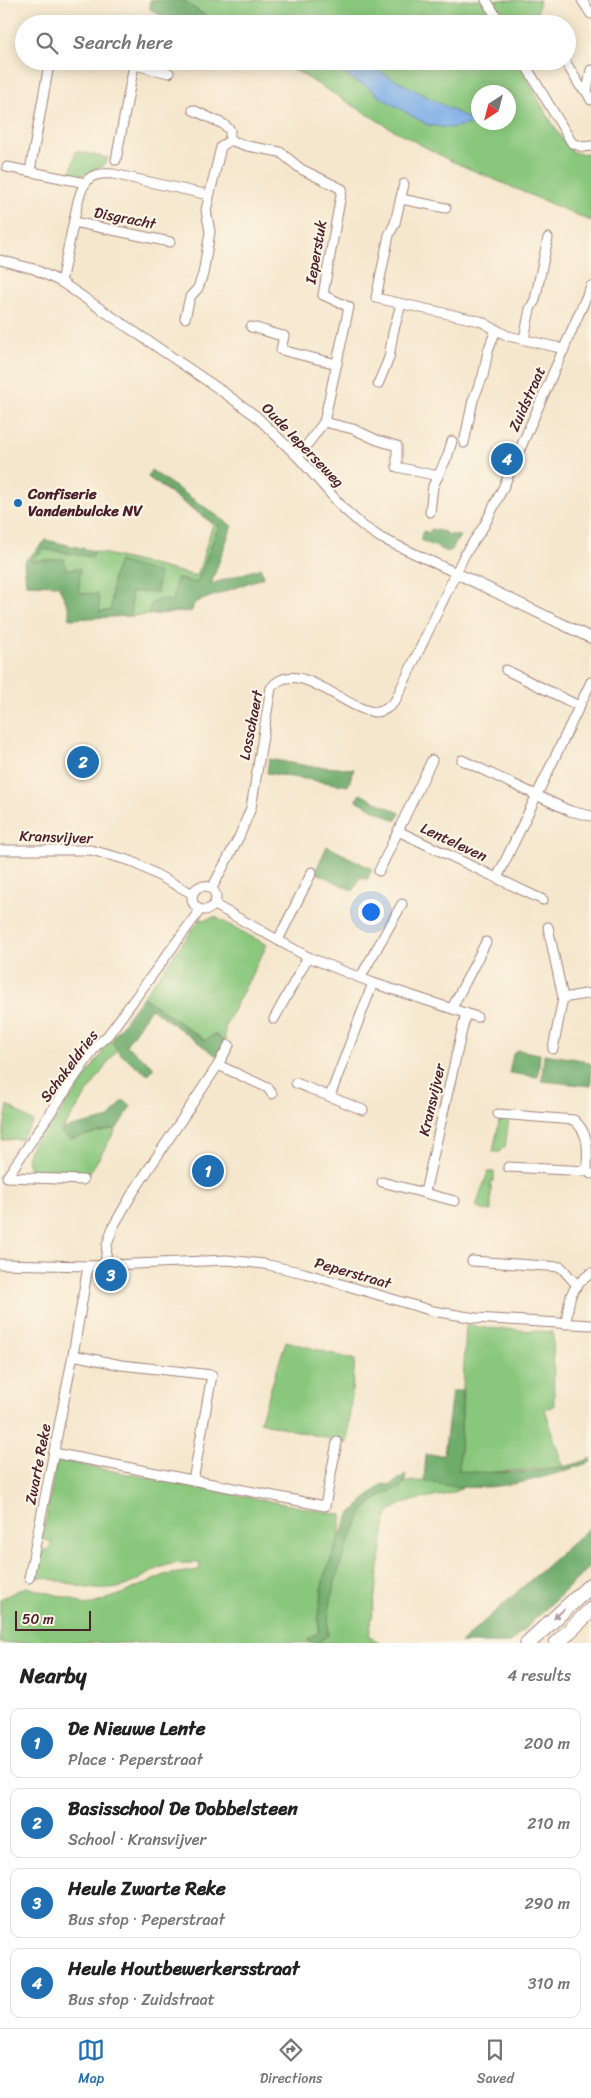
<!DOCTYPE html>
<meta charset="utf-8">
<style>
:root{--surface:#fff;--page:#f6f6f6;--text:#222;--muted:#767676;--line:#e0e0e0;--accent:#1f6fb2}
body{margin:0;font-family:Sriracha,sans-serif;background:var(--page);color:var(--text)}
.compass{position:absolute;left:471px;top:85px;width:45px;height:45px;border-radius:50%;background:var(--surface);box-shadow:0 2px 12px #0003;rotate:216deg}
.scale{position:absolute;left:15px;bottom:12px;width:76px;box-sizing:border-box;padding-left:5px;border:2px solid #4a1f2b;border-top:0;font-size:14px;line-height:18px;white-space:nowrap;color:#4a1f2b;-webkit-text-stroke:4px #fcf5e5;paint-order:stroke}
.you{position:absolute;left:370px;top:911px;width:18px;height:18px;margin:-12px;border:4px solid #fff;border-radius:50%;background:#1a73e8;box-shadow:0 0 0 8px #1a73e833}
.badge{display:grid;place-items:center;width:32px;height:32px;border-radius:50%;background:var(--accent);color:#fff;font-size:16px;font-weight:700}
.pin{position:absolute;translate:-50% -50%;border:2px solid #fff;box-shadow:0 1px 5px #0006}
.list{margin:0;padding:0;list-style:none}
h2{display:flex;justify-content:space-between;align-items:center;height:65px;margin:0;padding:0 20px;font-size:21px}
h2 small{font-size:16px;font-weight:400;color:var(--muted)}
.list li{display:grid;grid-template-columns:32px 1fr auto;gap:15px;align-items:center;box-sizing:border-box;height:70px;margin:0 10px 10px;padding:0 10px;border:1px solid var(--line);border-radius:10px}
.list b{display:block;font-size:19px;white-space:nowrap}
.list p{margin:0;font-size:16px;white-space:nowrap;color:var(--muted)}
.list em{font-size:16px;font-style:normal;color:var(--muted)}
.icon{flex:none;width:28px;height:28px;fill:none;stroke:currentColor;stroke-width:2;stroke-linecap:round;stroke-linejoin:round}
.map{position:relative;flex:none;width:591px;height:1643px;overflow:hidden}
.search{position:absolute;background:var(--surface);box-shadow:0 2px 12px #0003;left:15px;right:15px;top:15px;height:55px;display:flex;align-items:center;gap:12px;box-sizing:border-box;padding:0 18px;border-radius:28px;color:var(--muted);font-size:19px}
.sheet{height:385px;background:var(--surface)}
nav{display:flex;justify-content:space-around;align-items:center;box-sizing:border-box;height:70px;border-top:1px solid var(--line);background:var(--surface);font-size:14px;color:var(--muted)}
nav a{display:grid;justify-items:center;gap:2px}
nav .on{color:var(--accent)}
.map>svg:first-child{display:block}
.green{fill:#89c77d;stroke:#6a7354;fill-rule:evenodd}
.forest{fill:#6eac6c;stroke:#5c664c}
.water{fill:#7cade7;stroke:#636689}
.lines{fill:none;stroke-linecap:round;stroke-linejoin:round}
.minor-casing{stroke:#a0837c;stroke-width:11}
.tertiary-casing{stroke:#a0837c;stroke-width:12}
.motorway-casing{stroke:#a0837c;stroke-width:17}
.minor{stroke:#fff;stroke-width:9}
.tertiary{stroke:#fff;stroke-width:10}
.motorway{stroke:#fff;stroke-width:15}
.oneway{fill:#ae9aa0}
.poi-dot{fill:#1f6fb2;stroke:#fcf5e5;stroke-width:2}
.labels{text-anchor:middle;dominant-baseline:central;stroke-width:4.5;stroke-linejoin:round;paint-order:stroke}
.street-label{font-size:15px;fill:#4a1f2b;stroke:#fcf5e5}
.poi-label{font-size:15px;font-weight:bold;fill:#4a1f2b;stroke:#fcf5e5;text-anchor:start}
</style>
<div class="map">
<svg width="591" height="1643" viewBox="0 0 591 1643">
<rect width="100%" height="100%" fill="#fcf5e5"/>
<filter id="ink" filterUnits="userSpaceOnUse"><feTurbulence type="fractalNoise" baseFrequency=".02" numOctaves="2"/><feDisplacementMap in="SourceGraphic" scale="10" xChannelSelector="R" yChannelSelector="G"/><feConvolveMatrix kernelMatrix="1 2 1 2 8 2 1 2 1" color-interpolation-filters="sRGB"/></filter>
<filter id="wash" filterUnits="userSpaceOnUse"><feTurbulence type="fractalNoise" baseFrequency=".0096" numOctaves="4" result="noise"/><feDisplacementMap in="SourceGraphic" scale="20" xChannelSelector="R" yChannelSelector="G"/><feGaussianBlur stdDeviation="1.12" result="paint"/><feColorMatrix in="noise" values="0 0 0 0 0 0 0 0 0 0 0 0 0 0 0 0 0 1.4 0 .05"/><feComposite in="paint" operator="in"/></filter>
<g filter="url(#wash)">
<rect width="100%" height="100%" fill="#f5e7cd"/>
<g class="green">
<path d="M182 0H481L496 24H218Z"/>
<path d="M490 0H540L536 18 540 24H504Z"/>
<path d="M280 61H518C527 78 560 142 572 151 578 155 585 154 591 152V221L449 160 390 128ZM478 92H508V122H478Z"/>
<path d="M76 151 108 158 103 167C89 168 88 179 70 175Z"/>
<path d="M148 477 219 526 197 583 173 601 162 599 152 603 148 615 131 616V592L119 562 113 577 111 610 100 612C84 597 68 582 64 559L31 561 43 549 92 557 94 551 197 576 213 524Z"/>
<path d="M215 917 267 945 225 1026V1043L216 1035H213L206 1041 143 997 201 918 204 920Z"/>
<path d="M112 1041 117 1049 61 1132 70 1139 117 1128 88 1176 37 1175C16 1160 34 1142 45 1127L49 1129 103 1052 100 1050 103 1046Z"/>
<path d="M8 1105 33 1122 21 1139 2 1140Z"/>
<path d="M500 1117 509 1118 505 1148 501 1149 500 1152H493Z"/>
<path d="M488 1172H494V1181H491V1211L482 1210 476 1206Z"/>
<path d="M466 1324 485 1328 553 1332 554 1406 545 1409 563 1467 483 1473 459 1471Z"/>
<path d="M286 1341 355 1360 347 1443 260 1422Z"/>
<path d="M61 1461 342 1515 339 1539 324 1576 318 1615 319 1632 313 1635 309 1642 311 1643H0V1599L26 1587 72 1599 87 1606 119 1595 165 1575 199 1570 200 1563C186 1563 173 1562 159 1568 145 1575 133 1585 117 1588 85 1594 64 1578 34 1577L39 1550H49L51 1542 42 1539 56 1465Z"/>
<path d="M424 1481 463 1487C443 1503 398 1492 386 1519L369 1637 382 1643H318L328 1635C327 1598 340 1560 356 1527 359 1522 361 1514 365 1510 374 1499 387 1491 401 1488L405 1482Z"/>
</g>
<g class="forest">
<path d="M150 0H182L213 21 211 24H174L150 9Z"/>
<path d="M151 470 232 526 211 584 261 568 264 577 194 603 192 611 148 615 152 603 162 599 173 601 176 578 197 583 219 526 148 477Z"/>
<path d="M431 529 445 532V534L460 536 451 550 448 552 420 540 423 531 430 533Z"/>
<path d="M46 540 94 551 92 557 44 549 31 561 64 559 65 569H80L79 593 98 594 100 612 111 610 113 577 119 561 159 573 157 592H131V616L69 619V609L58 585 26 584 24 562Z"/>
<path d="M269 759 308 766 354 769 348 786 267 773Z"/>
<path d="M360 794 400 813 396 821 356 800Z"/>
<path d="M327 846 372 869 367 880 360 877 353 891 315 872Z"/>
<path d="M143 997 205 1041 213 1035H216L225 1043 218 1057 151 1008 126 1045 154 1067 148 1075 119 1053 112 1041 114 1036Z"/>
<path d="M517 1050 540 1054 538 1077 509 1073 513 1054Z"/>
<path d="M544 1054 583 1060 591 1064V1086L542 1081Z"/>
<path d="M123 1100 131 1106 117 1128 70 1139 61 1133 63 1129 110 1118Z"/>
<path d="M452 1391H463L459 1471C495 1474 558 1474 591 1458V1462C551 1476 506 1490 463 1487 450 1487 437 1483 424 1481L426 1455H444Z"/>
<path d="M406 1474 405 1482 401 1488C387 1491 374 1499 365 1510 361 1515 359 1522 356 1527 339 1561 328 1597 328 1635L318 1643 309 1642 308 1639 319 1632 318 1615 324 1576 339 1539 349 1515 382 1484 391 1485Z"/>
<path d="M591 1526V1566L512 1641 509 1643H460Z"/>
</g>
<path class="water" d="M329 61H356L368 65 473 121 472 124 449 128 428 125 383 99 365 85 356 82 348 76 333 69Z"/>
</g>
<g filter="url(#ink)">
<g class="lines">
<g class="minor-casing">
<g id="minor">
<path d="M486 0 501 24"/>
<path d="M582 0 591 14"/>
<path d="M132 61 134 65 169 73"/>
<path d="M523 61 572 143 583 147 591 146"/>
<path d="M565 61 580 86 587 92"/>
<path d="M591 70 587 92 591 100"/>
<path d="M193 110 223 124 230 130V140"/>
<path d="M230 140 247 146 280 152 301 169 342 189 323 295 349 307 324 422 298 457"/>
<path d="M116 160 134 65"/>
<path d="M7 167 86 183"/>
<path d="M30 171 48 70"/>
<path d="M404 184 395 223 389 235 376 298 480 321 508 336 556 347 564 350"/>
<path d="M401 199 446 208"/>
<path d="M74 222 170 242"/>
<path d="M0 260 34 269 61 282 219 389 256 416 298 457 344 509 363 526 381 538 456 573"/>
<path d="M61 282 78 201C84 179 90 172 113 174L209 195"/>
<path d="M185 318 190 297 198 288 203 274 210 232 206 210 221 147 230 140"/>
<path d="M251 327C262 329 272 334 284 336L281 350 337 364"/>
<path d="M524 339 530 309 535 300 548 238"/>
<path d="M378 384 389 358 393 333 401 304"/>
<path d="M324 422 353 429 377 440 397 446V467L438 476 448 455 452 441"/>
<path d="M464 443 473 400 483 376 488 351 496 330"/>
<path d="M430 512 433 486 438 476"/>
<path d="M506 670 579 706"/>
<path d="M462 760 570 811 591 816"/>
<path d="M398 831 543 900"/>
<path d="M0 850H91L131 861 193 894"/>
<path d="M379 871 432 760"/>
<path d="M497 878 591 682"/>
<circle cx="204" cy="898" r="12"/>
<path d="M212 888 239 837 251 808 271 688C296 655 345 710 375 712 384 712 389 707 395 701L465 554 484 526 504 486 591 286"/>
<path d="M215 905 308 957 373 983 477 1017"/>
<path d="M548 927 563 998 553 1049"/>
<path d="M278 940 312 872"/>
<path d="M360 978 402 904"/>
<path d="M563 998 591 993"/>
<path d="M452 1008 486 942"/>
<path d="M274 1019 308 957"/>
<path d="M218 1065 268 1088 272 1094"/>
<path d="M296 1083 363 1110"/>
<path d="M330 1096 373 983"/>
<path d="M498 1114 574 1120C591 1136 587 1149 587 1171"/>
<path d="M508 1167 587 1171 591 1174"/>
<path d="M83 1180 7 1177 96 1046 108 1035 200 910"/>
<path d="M382 1182 455 1201"/>
<path d="M425 1192 466 1013"/>
<path d="M472 1261 561 1267 576 1284"/>
<path d="M0 1264 88 1266 227 1260 264 1264 304 1273 433 1311 475 1318 591 1325"/>
<path d="M105 1265 107 1245 113 1227 132 1194 218 1065 229 1045"/>
<path d="M566 1324C569 1298 569 1289 591 1273"/>
<path d="M73 1355 121 1365 212 1375 193 1481"/>
<path d="M54 1453 325 1506 337 1442"/>
<path d="M29 1578 73 1355 88 1266"/>
</g>
</g>
<g class="tertiary-casing">
<path id="tertiary" d="M456 573 591 638"/>
</g>
<g class="motorway-casing">
<g id="motorway">
<path d="M528 1643 591 1585"/>
<path d="M557 1643 591 1610"/>
</g>
</g>
<use href="#minor" class="minor"/>
<use href="#tertiary" class="tertiary"/>
<use href="#motorway" class="motorway"/>
</g>
<defs><path id="oneway-solid" d="M-6-.8H1V-3.2L6.5 0L1 3.2V.8H-6Z" transform="scale(1.25)"/></defs>
<use class="oneway" href="#oneway-solid" transform="translate(559 1614) rotate(137)"/>
</g>
<circle class="poi-dot" cx="18" cy="503" r="5"/>
<g class="labels">
<g class="street-label">
<text transform="translate(125 218) rotate(11)">Disgracht</text>
<text transform="translate(316 252) rotate(-80)">Ieperstuk</text>
<text transform="translate(527 399) rotate(-66)">Zuidstraat</text>
<text transform="translate(303 445) rotate(46)">Oude Ieperseweg</text>
<text transform="translate(251 725) rotate(-79)">Losschaert</text>
<text transform="translate(56 837) rotate(2)">Kransvijver</text>
<text transform="translate(454 842) rotate(25)">Lenteleven</text>
<text transform="translate(69 1066) rotate(-53)">Schakeldries</text>
<text transform="translate(432 1100) rotate(-77)">Kransvijver</text>
<text transform="translate(353 1273) rotate(16)">Peperstraat</text>
<text transform="translate(38 1464) rotate(-79)">Zwarte Reke</text>
</g>
<g class="poi-label">
<text x="28" y="494">Confiserie<tspan x="28" dy="17">Vandenbulcke NV</tspan></text>
</g>
</g>
</svg>
<svg class="compass" viewBox="-18 -18 36 36"><path d="M0-13l5 13h-10z" fill="#e53935"/><path d="M0 13l5-13h-10z" fill="#767676"/></svg>
<div class="scale">50 m</div>
<div class="you"></div>
<div class="pin badge" style="left:208px;top:1171px">1</div>
<div class="pin badge" style="left:83px;top:762px">2</div>
<div class="pin badge" style="left:111px;top:1275px">3</div>
<div class="pin badge" style="left:507px;top:459px">4</div>
<div class="search"><svg class="icon" aria-label="search" viewBox="0 0 24 24"><circle cx="10" cy="10" r="6"/><path d="M15 15l6 6"/></svg>Search here</div>
</div>
<section class="sheet">
<h2>Nearby<small>4 results</small></h2>
<ul class="list">
<li><span class="badge">1</span><div><b>De Nieuwe Lente</b><p>Place · Peperstraat</p></div><em>200 m</em></li>
<li><span class="badge">2</span><div><b>Basisschool De Dobbelsteen</b><p>School · Kransvijver</p></div><em>210 m</em></li>
<li><span class="badge">3</span><div><b>Heule Zwarte Reke</b><p>Bus stop · Peperstraat</p></div><em>290 m</em></li>
<li><span class="badge">4</span><div><b>Heule Houtbewerkersstraat</b><p>Bus stop · Zuidstraat</p></div><em>310 m</em></li>
</ul>
</section>
<nav>
<a class="on"><svg class="icon" aria-label="map" viewBox="0 0 24 24"><path d="M3 6l6-2 6 2 6-2v14l-6 2-6-2-6 2zM9 4v14M15 6v14"/></svg>Map</a>
<a><svg class="icon" aria-label="directions" viewBox="0 0 24 24"><path d="M12 3l9 9-9 9-9-9zM9 14v-3h6M13 9l2 2-2 2"/></svg>Directions</a>
<a><svg class="icon" aria-label="saved" viewBox="0 0 24 24"><path d="M7 4h10v16l-5-4-5 4z"/></svg>Saved</a>
</nav>
